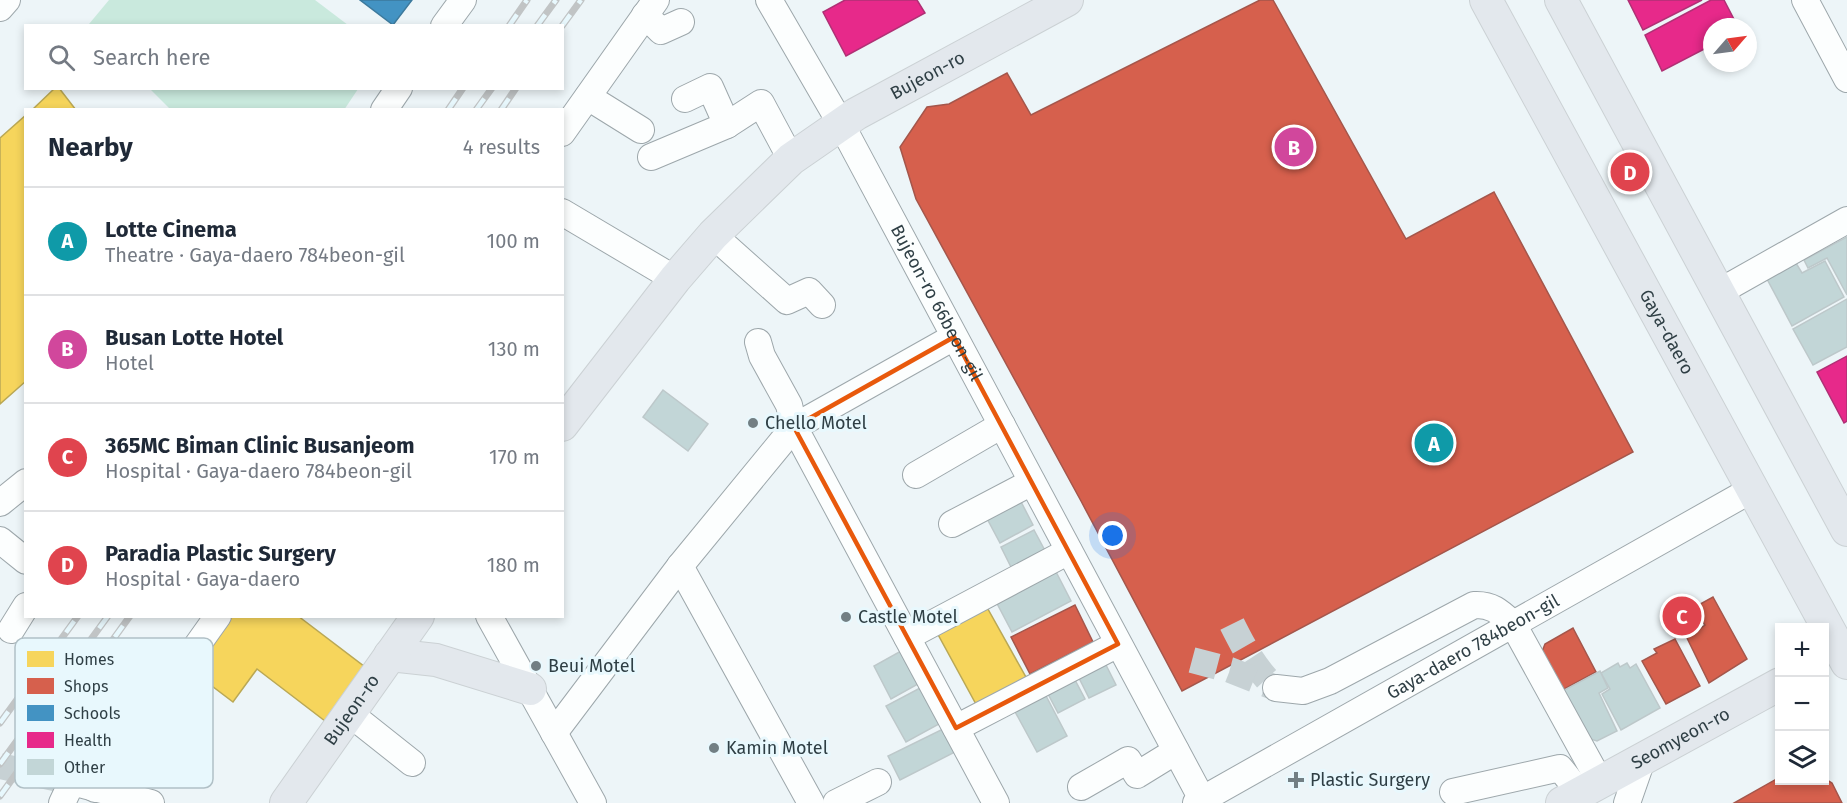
<!DOCTYPE html>
<meta charset="utf-8">
<style>
:root{--surface:#fff;--page:#f6f6f7;--text:#1f2937;--muted:#747a83;--line:#e0e1e3;--accent:#727f84}
body{margin:0;font-family:"Fira Sans",sans-serif;background:var(--page);color:var(--text)}
.controls{position:absolute;right:18px;bottom:18px;display:grid;overflow:hidden;border-radius:0px;box-shadow:0 3px 9px #0003}
.controls button{width:54px;height:54px;display:grid;place-items:center;padding:0;border:0;border-bottom:2px solid var(--line);background:var(--surface);color:var(--text);font:30px sans-serif}
.compass{position:absolute;left:1703px;top:18px;width:54px;height:54px;border-radius:50%;background:var(--surface);box-shadow:0 3px 9px #0003;rotate:62deg}
.you{position:absolute;left:1113px;top:536px;width:21px;height:21px;margin:-15px;border:4px solid #fff;border-radius:50%;background:#1a73e8;box-shadow:0 0 0 9px #1a73e833}
.badge{display:grid;place-items:center;width:39px;height:39px;border-radius:50%;background:var(--accent);color:#fff;font-size:20px;font-weight:700}
.pin{position:absolute;translate:-50% -50%;border:3px solid #fff;box-shadow:0 2px 6px #0006}
.list{margin:0;padding:0;list-style:none}
h2{display:flex;justify-content:space-between;align-items:center;height:78px;margin:0;padding:0 24px;font-size:26px}
h2 small{font-size:20px;font-weight:400;color:var(--muted)}
.list li{display:grid;grid-template-columns:39px 1fr auto;gap:18px;align-items:center;box-sizing:border-box;height:108px;padding:0 24px;border-top:2px solid var(--line)}
.list b{display:block;font-size:22px;white-space:nowrap}
.list p{margin:0;font-size:20px;white-space:nowrap;color:var(--muted)}
.list em{font-size:20px;font-style:normal;color:var(--muted)}
.icon{flex:none;width:33px;height:33px;fill:none;stroke:currentColor;stroke-width:2;stroke-linecap:round;stroke-linejoin:round}
.map{position:relative;flex:none;width:1847px;height:803px;overflow:hidden}
.search{position:absolute;background:var(--surface);box-shadow:0 3px 9px #0003;left:24px;top:24px;width:540px;height:66px;display:flex;align-items:center;gap:15px;box-sizing:border-box;padding:0 21px;border-radius:0px;color:var(--muted);font-size:22px}
.panel{position:absolute;background:var(--surface);box-shadow:0 3px 9px #0003;left:24px;top:108px;width:540px;height:510px;border-radius:0px}
.map>svg:first-child{display:block}
.green{fill:#c9e9dd}
.homes{fill:#f6d55c;stroke:#baa855;stroke-width:1.5}
.shops{fill:#d6604d;stroke:#a4564b;stroke-width:1.5}
.schools{fill:#4393c3;stroke:#3d7a9d;stroke-width:1.5}
.health{fill:#e7298a;stroke:#b03075;stroke-width:1.5}
.building{fill:#c2d6d7;stroke:#bdc8ca;stroke-width:1.5}
.lines{fill:none;stroke-linecap:round;stroke-linejoin:round}
.minor-tunnel{stroke:#c7d1d4;stroke-width:26;stroke-dasharray:26 13;stroke-linecap:butt}
.minor-casing{stroke:#9da7ab;stroke-width:28}
.major-casing{stroke:#cbd1d4;stroke-width:34}
.minor{stroke:#fcfefe;stroke-width:26}
.major{stroke:#e3e8ed;stroke-width:32}
.rail-casing{stroke:#c1c4c5;stroke-width:7}
.rail{stroke:#e8f8fd;stroke-width:4.5;stroke-dasharray:14;stroke-linecap:butt}
.marked{fill:none;stroke:#e8590c;stroke-width:4.5;stroke-linejoin:round}
.poi-dot{fill:#727f84;stroke:#e8f8fd;stroke-width:2}
.labels{text-anchor:middle;dominant-baseline:central;stroke-width:6;stroke-linejoin:round;paint-order:stroke}
.street-label{font-size:18px;fill:#2f3f45;stroke:#e8f8fd}
.poi-label{font-size:18px;fill:#2f3f45;stroke:#e8f8fd;text-anchor:start}
.key{fill:#e8f8fd;stroke:#b0c0c6;stroke-width:1.5}
.key-label{font-size:16px;fill:#2f3f45}
</style>
<div class="map">
<svg width="1847" height="803" viewBox="0 0 1847 803">
<rect width="100%" height="100%" fill="#edf5f8"/>
<g class="green">
<path d="M109 0H315L348 25H91L89 24Z"/>
<path d="M150 89H358L344 110 170 109Z"/>
</g>
<g class="homes">
<path d="M55 88H59L76 110H32Z"/>
<path d="M26 115V381L0 404V138Z"/>
<path d="M984 602 1027 679 977 706 935 629Z"/>
<path d="M231 616H298L365 667 325 721 257 669 233 702 191 670Z"/>
</g>
<g class="shops">
<path d="M1260 0H1273L1406 239 1494 192 1633 452 1182 691 1081 501 916 199 900 147 927 107 949 104 1007 73 1031 115Z"/>
<path d="M1713 597 1747 659 1709 683 1687 638 1705 625 1693 608Z"/>
<path d="M1075 605 1093 642 1030 674 1011 637Z"/>
<path d="M1573 628 1596 672 1555 694 1538 662 1545 644Z"/>
<path d="M1675 639 1700 686 1666 704 1642 661 1657 653 1654 649Z"/>
<path d="M1780 777V780H1824V778L1832 783 1842 803H1734Z"/>
</g>
<path class="schools" d="M360 0H412L393 25Z"/>
<g class="health">
<path d="M845 0H917L925 13 846 56 823 12Z"/>
<path d="M1628 0H1702L1643 30Z"/>
<path d="M1711 0H1724L1738 27H1712V45L1662 71 1645 35Z"/>
<path d="M1847 356V421L1844 423 1817 372Z"/>
</g>
<g class="building">
<path d="M1847 237V295L1827 258 1808 268 1804 260Z"/>
<path d="M1825 261 1844 297 1792 326 1767 279 1796 263 1802 273Z"/>
<path d="M1847 299V347L1813 365 1793 329Z"/>
<path d="M663 390 708 424 688 451 643 417Z"/>
<path d="M1017 494 1033 525 1000 543 983 511Z"/>
<path d="M1034 530 1050 560 1016 577 1001 547Z"/>
<path d="M1052 564 1071 601 1012 632 992 594Z"/>
<path d="M901 651 918 684 891 699 874 666Z"/>
<path d="M1105 663 1116 685 1089 698 1078 676Z"/>
<path d="M1618 663 1620 667 1627 663 1630 668 1636 664 1660 708 1621 730 1602 694 1610 689 1601 673Z"/>
<path d="M1600 671 1608 688 1599 693 1617 731 1597 741 1574 734 1555 695Z"/>
<path d="M1074 678 1085 699 1058 713 1047 692Z"/>
<path d="M920 688 939 724 906 742 886 706Z"/>
<path d="M1044 692 1067 736 1037 752 1013 708Z"/>
<path d="M943 729 955 752 900 780 888 756Z"/>
</g>
<g class="lines">
<g class="minor-tunnel">
<path d="M1232 624C1243 646 1255 669 1274 686"/>
<path d="M1192 660 1230 670 1276 688"/>
<path d="M0 766 72 782"/>
</g>
<g class="minor-casing">
<g id="minor">
<path id="s1" d="M769 0 841 124 1204 803"/>
<path d="M1805 0 1847 79"/>
<path d="M0 8 7 0"/>
<path d="M645 15 661 31 681 22"/>
<path d="M444 26 463 0"/>
<path d="M588 97 641 130"/>
<path d="M685 99 710 87 727 125"/>
<path d="M384 110 399 88"/>
<path d="M562 133 656 0"/>
<path d="M651 157 727 125 761 103 791 159"/>
<path d="M562 212 675 279"/>
<path d="M713 235 787 301 809 291 822 305"/>
<path d="M1719 292 1847 220"/>
<path d="M758 342 762 356 789 405 794 427 996 803"/>
<path d="M916 475 1002 425"/>
<path d="M0 503 26 482"/>
<path d="M952 524 1032 482"/>
<path d="M0 540 26 561"/>
<path d="M680 566 811 803"/>
<path d="M489 616 593 803"/>
<path d="M11 630 26 606"/>
<path d="M907 637 1069 551"/>
<path d="M1276 688 1303 691 1330 681 1474 605C1492 604 1500 612 1513 624L1600 782"/>
<path d="M349 713 412 763"/>
<path d="M956 728 1118 644"/>
<path d="M554 733 680 566 794 427 954 337"/>
<path d="M1081 787 1128 760 1137 775 1176 751"/>
<path d="M95 789 218 616"/>
<path d="M1453 792 1560 768 1580 793"/>
<path d="M62 803 72 782 151 803"/>
<path d="M836 803 878 782"/>
<path id="s2" d="M1196 803 1751 490"/>
<path d="M1627 803 1642 760"/>
</g>
</g>
<g class="major-casing">
<g id="major">
<path id="s3" d="M1486 0 1847 663"/>
<path d="M1561 0 1847 530"/>
<path id="s4" d="M562 425 675 279 713 235 791 159 856 114 1067 0"/>
<path d="M390 655 436 660 530 689"/>
<path id="s5" d="M286 803 418 616"/>
<path id="s6" d="M1562 803 1780 684"/>
</g>
</g>
<use href="#minor" class="minor"/>
<use href="#major" class="major"/>
<g class="rail-casing">
<g id="rail">
<path d="M509 26 527 0"/>
<path d="M537 26 556 0"/>
<path d="M562 26 581 0"/>
<path d="M448 110 463 88"/>
<path d="M476 110 492 88"/>
<path d="M501 110 516 88"/>
<path d="M0 723 78 616"/>
<path d="M0 764 108 616"/>
<path d="M0 796 130 616"/>
</g>
</g>
<use href="#rail" class="rail"/>
</g>
<path class="marked" d="M954 337 1118 644 956 728 794 427Z"/>
<g class="poi-dot">
<circle cx="753" cy="423" r="6"/>
<circle cx="846" cy="617" r="6"/>
<circle cx="536" cy="666" r="6"/>
<circle cx="714" cy="748" r="6"/>
<path d="M1293 771h6v6h6v6h-6v6h-6v-6h-6v-6h6z"/>
</g>
<g class="labels">
<g class="street-label">
<text stroke="none"><textPath href="#s4" startOffset="512">Bujeon-ro</textPath></text>
<text stroke="none"><textPath href="#s1" startOffset="346">Bujeon-ro 66beon-gil</textPath></text>
<text stroke="none"><textPath href="#s3" startOffset="378">Gaya-daero</textPath></text>
<text stroke="none"><textPath href="#s2" startOffset="318">Gaya-daero 784beon-gil</textPath></text>
<text stroke="none"><textPath href="#s5" startOffset="114">Bujeon-ro</textPath></text>
<text stroke="none"><textPath href="#s6" startOffset="135">Seomyeon-ro</textPath></text>
</g>
<g class="poi-label">
<text x="765" y="423">Chello Motel</text>
<text x="858" y="617">Castle Motel</text>
<text x="548" y="666">Beui Motel</text>
<text x="726" y="748">Kamin Motel</text>
<text x="1310" y="780">Plastic Surgery</text>
</g>
</g>
<rect x="15" y="638" width="198" height="150" rx="9" class="key"/>
<rect x="27" y="651" width="27" height="16" fill="#f6d55c"/>
<rect x="27" y="678" width="27" height="16" fill="#d6604d"/>
<rect x="27" y="705" width="27" height="16" fill="#4393c3"/>
<rect x="27" y="732" width="27" height="16" fill="#e7298a"/>
<rect x="27" y="759" width="27" height="16" fill="#c2d6d7"/>
<g class="key-label">
<text x="64" y="665">Homes</text>
<text x="64" y="692">Shops</text>
<text x="64" y="719">Schools</text>
<text x="64" y="746">Health</text>
<text x="64" y="773">Other</text>
</g>
</svg>
<div class="controls">
<button>+</button>
<button>−</button>
<button><svg class="icon" aria-label="layers" viewBox="0 0 24 24"><path d="M12 4l9 5-9 5-9-5zM3 14l9 5 9-5"/></svg></button>
</div>
<svg class="compass" viewBox="-18 -18 36 36"><path d="M0-13l5 13h-10z" fill="#e53935"/><path d="M0 13l5-13h-10z" fill="#747a83"/></svg>
<div class="you"></div>
<div class="pin badge" style="left:1434px;top:443px;background:#0f9aa8">A</div>
<div class="pin badge" style="left:1294px;top:147px;background:#d1479c">B</div>
<div class="pin badge" style="left:1682px;top:616px;background:#e0444e">C</div>
<div class="pin badge" style="left:1630px;top:172px;background:#e0444e">D</div>
<div class="search"><svg class="icon" aria-label="search" viewBox="0 0 24 24"><circle cx="10" cy="10" r="6"/><path d="M15 15l6 6"/></svg>Search here</div>
<section class="panel">
<h2>Nearby<small>4 results</small></h2>
<ul class="list">
<li><span class="badge" style="background:#0f9aa8">A</span><div><b>Lotte Cinema</b><p>Theatre · Gaya-daero 784beon-gil</p></div><em>100 m</em></li>
<li><span class="badge" style="background:#d1479c">B</span><div><b>Busan Lotte Hotel</b><p>Hotel</p></div><em>130 m</em></li>
<li><span class="badge" style="background:#e0444e">C</span><div><b>365MC Biman Clinic Busanjeom</b><p>Hospital · Gaya-daero 784beon-gil</p></div><em>170 m</em></li>
<li><span class="badge" style="background:#e0444e">D</span><div><b>Paradia Plastic Surgery</b><p>Hospital · Gaya-daero</p></div><em>180 m</em></li>
</ul>
</section>
</div>
